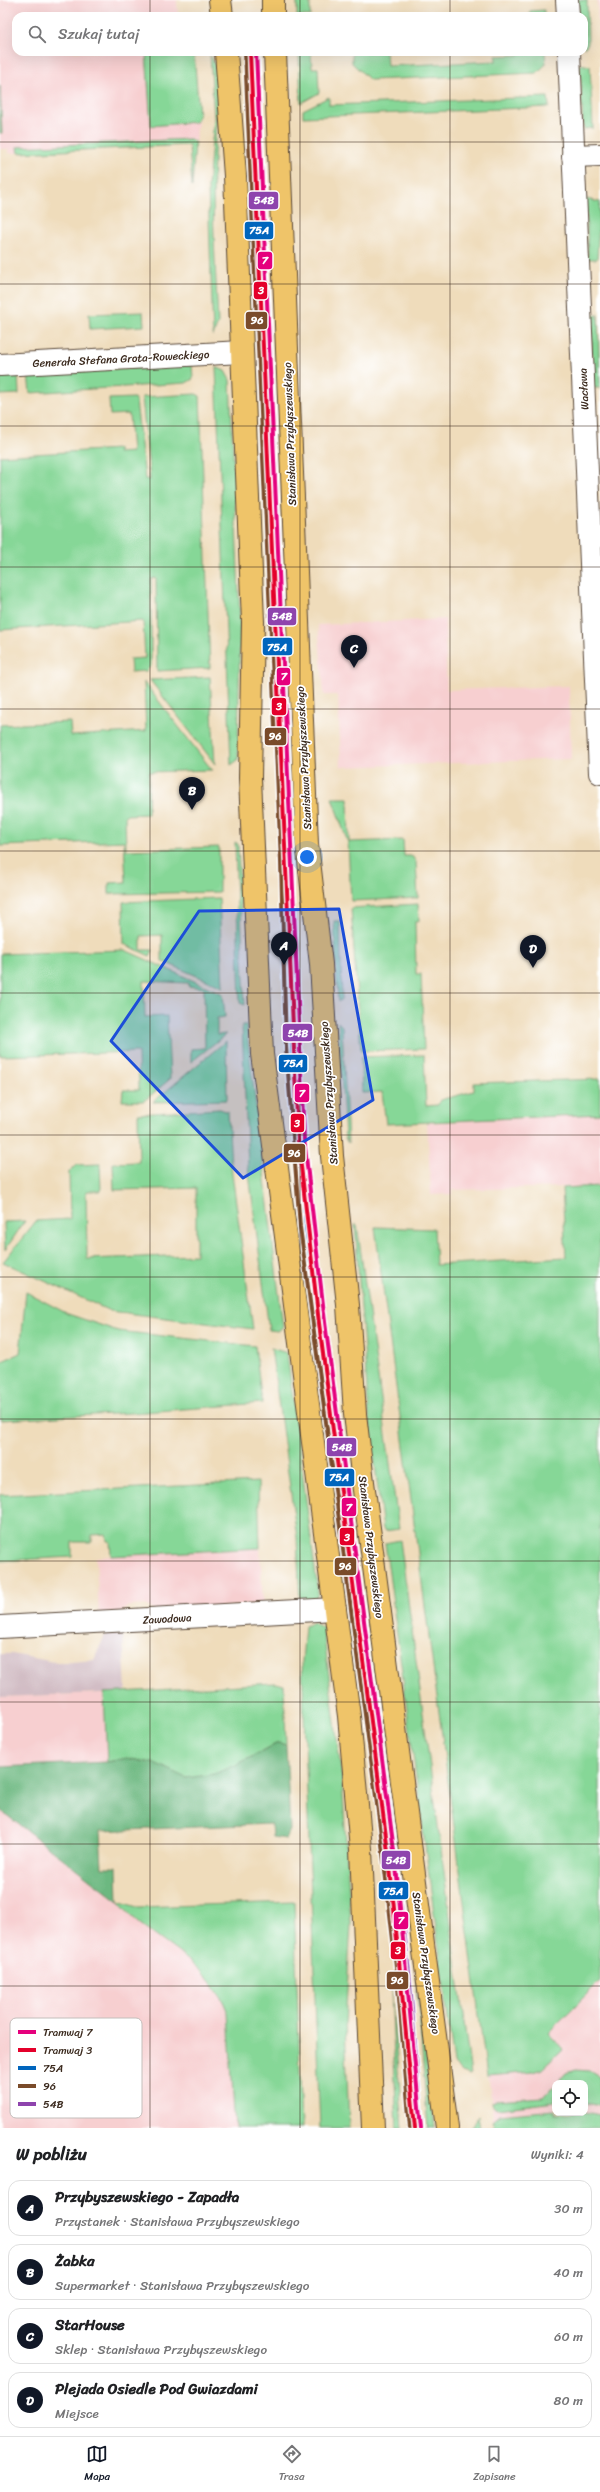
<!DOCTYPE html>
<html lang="pl">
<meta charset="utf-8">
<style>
:root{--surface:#fff;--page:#f6f6f6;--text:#202124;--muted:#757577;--line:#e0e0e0;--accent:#111827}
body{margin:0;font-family:Sriracha,sans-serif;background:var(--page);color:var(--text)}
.controls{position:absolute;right:12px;bottom:12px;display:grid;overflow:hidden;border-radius:8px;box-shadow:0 4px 16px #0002}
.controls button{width:36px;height:36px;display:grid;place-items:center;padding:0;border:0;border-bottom:1px solid var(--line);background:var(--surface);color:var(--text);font:20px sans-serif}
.you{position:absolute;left:307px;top:857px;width:14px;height:14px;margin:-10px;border:3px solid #fff;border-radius:50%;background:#1a73e8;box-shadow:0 0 0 6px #1a73e833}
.badge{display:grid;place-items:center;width:26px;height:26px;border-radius:50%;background:var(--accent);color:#fff;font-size:13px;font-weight:700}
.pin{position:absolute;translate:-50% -33px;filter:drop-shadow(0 1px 2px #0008)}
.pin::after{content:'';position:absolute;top:21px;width:14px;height:12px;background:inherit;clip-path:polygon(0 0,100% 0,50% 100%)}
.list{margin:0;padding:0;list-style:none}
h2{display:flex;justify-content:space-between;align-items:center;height:52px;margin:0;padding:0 16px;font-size:17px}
h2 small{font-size:13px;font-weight:400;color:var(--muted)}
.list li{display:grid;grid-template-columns:26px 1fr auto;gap:12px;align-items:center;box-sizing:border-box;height:56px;margin:0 8px 8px;padding:0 8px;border:1px solid var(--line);border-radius:12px}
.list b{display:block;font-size:15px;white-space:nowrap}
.list p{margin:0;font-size:13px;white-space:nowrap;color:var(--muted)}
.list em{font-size:13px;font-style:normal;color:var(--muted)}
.icon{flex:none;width:22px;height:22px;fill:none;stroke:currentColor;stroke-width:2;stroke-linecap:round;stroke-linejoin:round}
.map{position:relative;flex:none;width:600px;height:2128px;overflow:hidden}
.search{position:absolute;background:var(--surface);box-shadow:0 4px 16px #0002;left:12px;right:12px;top:12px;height:44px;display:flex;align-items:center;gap:10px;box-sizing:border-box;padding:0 14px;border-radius:12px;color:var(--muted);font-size:15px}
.sheet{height:308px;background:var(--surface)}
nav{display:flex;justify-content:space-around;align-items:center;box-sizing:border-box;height:56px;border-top:1px solid var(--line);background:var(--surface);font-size:11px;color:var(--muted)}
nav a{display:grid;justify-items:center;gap:2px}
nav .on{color:var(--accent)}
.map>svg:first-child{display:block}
.built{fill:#f7cfd0;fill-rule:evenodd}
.industrial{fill:#d2bdc5}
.green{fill:#86d797;stroke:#60805a}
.forest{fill:#6cb880;stroke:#54714f}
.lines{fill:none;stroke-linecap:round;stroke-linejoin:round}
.minor-casing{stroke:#564536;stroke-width:24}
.major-casing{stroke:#564536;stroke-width:24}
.minor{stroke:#fff;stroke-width:22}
.major{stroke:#efc469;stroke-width:22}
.bus-1-casing{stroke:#fff;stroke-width:7}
.bus-2-casing{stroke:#fff;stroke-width:7}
.bus-3-casing{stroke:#fff;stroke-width:7}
.bus-1{stroke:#0065bd;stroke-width:4}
.bus-2{stroke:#7a4b2a;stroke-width:4}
.bus-3{stroke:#8e44ad;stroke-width:4}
.tram-1-casing{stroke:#fff;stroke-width:7}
.tram-2-casing{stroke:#fff;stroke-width:7}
.tram-1{stroke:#e5007d;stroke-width:4}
.tram-2{stroke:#e4002b;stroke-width:4}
.marked{fill:#1d4ed8;fill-opacity:0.2;stroke:#1d4ed8;stroke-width:3;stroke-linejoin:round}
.grid{fill:none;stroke:#3b2a1e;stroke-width:1;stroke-opacity:0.55}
.labels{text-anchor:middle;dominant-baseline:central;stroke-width:3.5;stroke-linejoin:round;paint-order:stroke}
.street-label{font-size:11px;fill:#3b2a1e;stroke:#fff}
.key{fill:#fff;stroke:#c4bfbc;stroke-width:1}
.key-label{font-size:11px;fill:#3b2a1e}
.line-badge{stroke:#fff;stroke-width:1.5}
.badge-label{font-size:11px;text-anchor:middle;font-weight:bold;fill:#fff}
</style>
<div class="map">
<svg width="600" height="2128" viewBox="0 0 600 2128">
<rect width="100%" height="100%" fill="#fff"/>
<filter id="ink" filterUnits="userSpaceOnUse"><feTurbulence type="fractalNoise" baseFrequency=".025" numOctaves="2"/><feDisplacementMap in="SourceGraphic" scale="8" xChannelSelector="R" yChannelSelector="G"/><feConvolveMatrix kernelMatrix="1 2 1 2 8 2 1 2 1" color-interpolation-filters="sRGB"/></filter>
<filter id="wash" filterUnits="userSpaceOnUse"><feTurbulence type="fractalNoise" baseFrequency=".012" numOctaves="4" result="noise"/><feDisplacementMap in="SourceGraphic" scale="16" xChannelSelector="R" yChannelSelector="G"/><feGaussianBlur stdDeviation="0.9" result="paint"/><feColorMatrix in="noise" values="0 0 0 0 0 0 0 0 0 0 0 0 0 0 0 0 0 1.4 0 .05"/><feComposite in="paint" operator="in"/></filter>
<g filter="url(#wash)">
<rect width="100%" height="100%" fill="#efdcbb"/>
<g class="built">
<path d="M0 0H177L178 16H16V52H190L199 114 195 145 18 153H9V149H0Z"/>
<path d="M597 0H600V28L598 26Z"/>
<path d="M445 619 447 690 569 686 571 759 341 767 338 695H324L318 625Z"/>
<path d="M600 1114V1186L452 1190V1194L431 1195 427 1123Z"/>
<path d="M260 1548 263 1604 156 1612 146 1605 129 1606 121 1614 99 1617 96 1557Z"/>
<path d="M104 1693 107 1762 0 1767V1697Z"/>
<path d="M0 1810 118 1901 127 1912 170 1944 213 1982 222 1996 228 2013 235 2128H0Z"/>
<path d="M600 1980V2128H494L485 2045ZM555 2083H585V2113H555Z"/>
</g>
<path class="industrial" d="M109 1633H123L126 1692 0 1697V1654H12L60 1663 94 1660 105 1635Z"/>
<g class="green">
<rect x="297" y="0" width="13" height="16"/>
<path d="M578 0H587L588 44 584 48V16H579Z"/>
<path d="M544 10V16H530V11Z"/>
<path d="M397 12 400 16H354L358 14Z"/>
<path d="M146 52H194L199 114 196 122 151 126Z"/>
<path d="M299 52H311L312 68H318L319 93 301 103Z"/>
<path d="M352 52H386L387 66 496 61V56L519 55V52H545L546 64 537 73 370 80 352 63Z"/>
<path d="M210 55C221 69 218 109 216 126 210 192 215 257 218 323L213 336 208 187 214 118Z"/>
<path d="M580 64 590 66 593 128 584 129 583 125Z"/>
<path d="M0 86 2 133H0Z"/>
<path d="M329 97V105L548 97 549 107 303 117V110Z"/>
<path d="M190 139 195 142 192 187 189 145 18 153 17 147Z"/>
<path d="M586 199 600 202 597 259H588Z"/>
<path d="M143 312 144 326 90 329 89 314Z"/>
<path d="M598 315 600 388H593L591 316Z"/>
<path d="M192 365 193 379 186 383 30 393 28 374Z"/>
<path d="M216 367 225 371 230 380 240 621 238 760 231 765Z"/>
<path d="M18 374 19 394 0 395V375Z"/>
<path d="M196 394 200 396 210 668 157 671 156 578 151 579V666L146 671 131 672 130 659 145 658 143 621 0 630V456L118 449V453L132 452 129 414 110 415 109 399 134 398 136 401 145 479 150 480 142 397Z"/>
<path d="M210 677 215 764 150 680Z"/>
<path d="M144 682 212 770 149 772 148 814 125 815 126 850 219 847V892L109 894V883L126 882 124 841 0 846V725L70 722 71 736 146 731Z"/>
<path d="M332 798H348L349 842 403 840 404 856H412L416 862 418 898 351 901 348 843Z"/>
<path d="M235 842 238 844 245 1005 240 1003Z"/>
<path d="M219 898 223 987 162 961V935L141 936V950H153L150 956 124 944 123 902Z"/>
<path d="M418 904 419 921H415L416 974H421L424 1049 361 1051 351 908Z"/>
<path d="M334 921H340L342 999 338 1002Z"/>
<path d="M125 950 223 994 225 1017 217 1018V1035L226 1034 191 1062V1049L205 1048 204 988 188 986V983L144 981 145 1017 167 1016 170 1079 144 1101H122L123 1090H139L138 1052 0 1056V954Z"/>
<path d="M338 1022 342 1026 348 1143 345 1138Z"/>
<path d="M242 1025H246L283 1327 278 1331 269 1330 248 1166Z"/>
<path d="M226 1041 227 1100 153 1102Z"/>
<path d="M424 1055 426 1106 438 1105 440 1100 474 1091V1083L600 1079V1114L386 1124 382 1092 362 1093 361 1057Z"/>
<path d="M220 1109 228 1112 231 1166 253 1329 110 1311 3 1262 36 1221 70 1219 69 1172 76 1165 100 1164 101 1191H86L87 1259 196 1255V1188L114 1190 113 1163 139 1162 138 1114Z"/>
<path d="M600 1186V1981L548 2033 563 2049 542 2069 534 2072 487 2076 375 1227 434 1229 436 1265 566 1257 562 1188Z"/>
<path d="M25 1221 5 1250 4 1222Z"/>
<path d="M355 1225H357L399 1529 385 1531 383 1529 369 1417Z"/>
<path d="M26 1292 68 1314 118 1331 255 1346 262 1403 132 1413 0 1420V1362L20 1353Z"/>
<path d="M271 1348 287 1353 318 1593 315 1600 300 1604 297 1538Z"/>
<path d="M258 1482 260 1548 111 1556 110 1541H107L106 1534 92 1535V1542H72V1557L0 1561V1495Z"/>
<path d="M400 1540 471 2075 462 2072 454 2064 385 1543Z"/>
<path d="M313 1622 323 1628 342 1779 351 1924 345 2023 349 2128H320L302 1662 305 1626Z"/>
<path d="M275 1683 284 1685 286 1745 278 1743C252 1755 216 1782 186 1778 179 1777 170 1771 164 1768 146 1759 127 1758 107 1762L104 1693Z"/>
<path d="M118 1901 137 1907 294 1902 302 2128H235L228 2013C208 1957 151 1944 118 1901Z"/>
<path d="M416 1975 435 2128H428Z"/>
<path d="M391 1988 403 2128H397Z"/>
<path d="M575 2070 590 2071 600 2077V2106L585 2103V2083H557L566 2073Z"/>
<path d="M555 2085V2102L497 2109 492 2106 491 2102 496 2100 544 2097Z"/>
<path d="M555 2110V2113L585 2112 600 2115V2128H494L493 2121 500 2115Z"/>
<path d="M478 2115 480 2128H472Z"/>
</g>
<path class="forest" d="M278 1743 286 1745 290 1830 286 1839 272 1837 271 1824 100 1831 102 1867H117L118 1901 0 1810V1767L107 1762 127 1758 157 1764 186 1778 215 1774 238 1764Z"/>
</g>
<g filter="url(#ink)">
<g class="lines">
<g class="minor-casing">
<g id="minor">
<path d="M567 0 568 16"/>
<path d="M569 52 600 773"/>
<path d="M573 156 600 155"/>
<path d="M0 365 242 352"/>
<path d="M0 1627 335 1609"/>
</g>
</g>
<g class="major-casing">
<g id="major">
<path d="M220 0 222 16"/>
<path d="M273 0V16"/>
<path d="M226 52 235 176 253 622 250 778 262 1054 349 1716 361 1849 373 2128"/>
<path d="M275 52 307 844 321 964 332 1156 348 1305 355 1414 363 1482 447 2128"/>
</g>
</g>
<use href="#minor" class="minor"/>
<use href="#major" class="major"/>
<g class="bus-1-casing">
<path id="bus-1" d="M251 52 287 862 292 1047 306 1227 386 1826 403 1974 416 2128"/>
</g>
<g class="bus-2-casing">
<path id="bus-2" d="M245 52 281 862 286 1047 300 1227 380 1827 397 1975 410 2128"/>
</g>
<g class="bus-3-casing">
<path id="bus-3" d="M257 52 293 862 298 1047 312 1226 392 1825 409 1973 422 2127"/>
</g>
<use href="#bus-1" class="bus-1"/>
<use href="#bus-2" class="bus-2"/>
<use href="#bus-3" class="bus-3"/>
<g class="tram-1-casing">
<path id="tram-1" d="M256 52 304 1139 325 1322 396 1866 421 2128"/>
</g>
<g class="tram-2-casing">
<path id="tram-2" d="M250 52 298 1140 319 1323 390 1867 415 2128"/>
</g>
<use href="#tram-1" class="tram-1"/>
<use href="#tram-2" class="tram-2"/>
</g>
</g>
<path class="marked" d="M339 909 373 1100 243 1178 111 1041 199 911Z"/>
<path class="grid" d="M150 0V16M300 0V16M450 0V16M150 52V2128M300 52V2128M450 52V2128M0 142H600M0 284H600M0 426H600M0 567H600M0 709H600M0 851H600M0 993H600M0 1135H600M0 1277H600M0 1419H600M0 1561H600M0 1702H600M0 1844H600M0 1986H600"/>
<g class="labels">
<g class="street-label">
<text transform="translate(121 359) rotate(-3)">Generała Stefana Grota-Roweckiego</text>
<text transform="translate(584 389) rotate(-93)">Wacława</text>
<text transform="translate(290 434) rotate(-92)">Stanisława Przybyszewskiego</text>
<text transform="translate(304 758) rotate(-93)">Stanisława Przybyszewskiego</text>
<text transform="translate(329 1093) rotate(-94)">Stanisława Przybyszewskiego</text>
<text transform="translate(371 1547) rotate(83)">Stanisława Przybyszewskiego</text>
<text transform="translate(167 1619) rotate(-3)">Zawodowa</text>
<text transform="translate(426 1963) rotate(82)">Stanisława Przybyszewskiego</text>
</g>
</g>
<rect x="10" y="2018" width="132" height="100" rx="6" class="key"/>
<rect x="18" y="2030" width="18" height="4" fill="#e5007d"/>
<rect x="18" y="2048" width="18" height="4" fill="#e4002b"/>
<rect x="18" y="2066" width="18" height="4" fill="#0065bd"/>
<rect x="18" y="2084" width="18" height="4" fill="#7a4b2a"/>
<rect x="18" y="2102" width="18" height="4" fill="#8e44ad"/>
<g class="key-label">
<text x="43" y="2036">Tramwaj 7</text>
<text x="43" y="2054">Tramwaj 3</text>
<text x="43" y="2072">75A</text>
<text x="43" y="2090">96</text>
<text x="43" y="2108">54B</text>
</g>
<g class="line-badge">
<rect x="248" y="191" width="31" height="19" rx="4" fill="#8e44ad"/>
<rect x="244" y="221" width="30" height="19" rx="4" fill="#0065bd"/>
<rect x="257" y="251" width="16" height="19" rx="4" fill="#e5007d"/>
<rect x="253" y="281" width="15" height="19" rx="4" fill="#e4002b"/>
<rect x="245" y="311" width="23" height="19" rx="4" fill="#7a4b2a"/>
<rect x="267" y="607" width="30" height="19" rx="4" fill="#8e44ad"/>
<rect x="262" y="637" width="31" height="19" rx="4" fill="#0065bd"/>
<rect x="276" y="667" width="15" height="19" rx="4" fill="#e5007d"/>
<rect x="271" y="697" width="16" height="19" rx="4" fill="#e4002b"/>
<rect x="264" y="727" width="23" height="19" rx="4" fill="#7a4b2a"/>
<rect x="282" y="1023" width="31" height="19" rx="4" fill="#8e44ad"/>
<rect x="278" y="1054" width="30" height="19" rx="4" fill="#0065bd"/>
<rect x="294" y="1083" width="16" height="20" rx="4" fill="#e5007d"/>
<rect x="290" y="1113" width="15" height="20" rx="4" fill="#e4002b"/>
<rect x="283" y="1143" width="23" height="20" rx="4" fill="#7a4b2a"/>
<rect x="326" y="1437" width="31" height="20" rx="4" fill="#8e44ad"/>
<rect x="324" y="1468" width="31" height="19" rx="4" fill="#0065bd"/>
<rect x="341" y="1497" width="16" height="20" rx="4" fill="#e5007d"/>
<rect x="339" y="1527" width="16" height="19" rx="4" fill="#e4002b"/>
<rect x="334" y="1557" width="23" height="19" rx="4" fill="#7a4b2a"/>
<rect x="381" y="1850" width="30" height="20" rx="4" fill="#8e44ad"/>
<rect x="378" y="1881" width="31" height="19" rx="4" fill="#0065bd"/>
<rect x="393" y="1911" width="16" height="19" rx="4" fill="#e5007d"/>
<rect x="390" y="1941" width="16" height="19" rx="4" fill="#e4002b"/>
<rect x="386" y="1971" width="23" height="19" rx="4" fill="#7a4b2a"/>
</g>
<g class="badge-label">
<text x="264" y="204">54B</text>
<text x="259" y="234">75A</text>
<text x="265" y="264">7</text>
<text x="261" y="294">3</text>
<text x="257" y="324">96</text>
<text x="282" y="620">54B</text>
<text x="277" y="651">75A</text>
<text x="284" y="680">7</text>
<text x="279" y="710">3</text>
<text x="275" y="740">96</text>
<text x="298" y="1037">54B</text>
<text x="293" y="1067">75A</text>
<text x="302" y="1097">7</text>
<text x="297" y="1127">3</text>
<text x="294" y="1157">96</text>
<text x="342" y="1451">54B</text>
<text x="339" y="1481">75A</text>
<text x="349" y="1511">7</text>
<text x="347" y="1541">3</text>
<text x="345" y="1570">96</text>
<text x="396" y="1864">54B</text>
<text x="393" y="1895">75A</text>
<text x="401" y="1924">7</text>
<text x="398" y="1954">3</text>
<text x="397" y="1984">96</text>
</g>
</svg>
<div class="controls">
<button><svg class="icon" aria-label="locate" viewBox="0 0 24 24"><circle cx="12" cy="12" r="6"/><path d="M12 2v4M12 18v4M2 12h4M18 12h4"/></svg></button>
</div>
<div class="you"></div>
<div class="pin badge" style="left:284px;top:965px">A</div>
<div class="pin badge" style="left:192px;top:810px">B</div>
<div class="pin badge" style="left:354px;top:668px">C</div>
<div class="pin badge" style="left:533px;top:968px">D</div>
<div class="search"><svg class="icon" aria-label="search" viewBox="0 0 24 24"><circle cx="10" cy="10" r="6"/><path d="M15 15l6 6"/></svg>Szukaj tutaj</div>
</div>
<section class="sheet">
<h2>W pobliżu<small>Wyniki: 4</small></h2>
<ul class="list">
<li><span class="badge">A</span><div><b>Przybyszewskiego - Zapadła</b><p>Przystanek · Stanisława Przybyszewskiego</p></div><em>30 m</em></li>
<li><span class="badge">B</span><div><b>Żabka</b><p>Supermarket · Stanisława Przybyszewskiego</p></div><em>40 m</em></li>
<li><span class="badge">C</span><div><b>StarHouse</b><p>Sklep · Stanisława Przybyszewskiego</p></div><em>60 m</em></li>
<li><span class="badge">D</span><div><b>Plejada Osiedle Pod Gwiazdami</b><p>Miejsce</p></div><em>80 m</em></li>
</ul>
</section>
<nav>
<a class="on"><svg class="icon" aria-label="map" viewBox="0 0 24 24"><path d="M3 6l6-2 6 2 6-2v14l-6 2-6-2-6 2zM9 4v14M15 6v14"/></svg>Mapa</a>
<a><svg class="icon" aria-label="directions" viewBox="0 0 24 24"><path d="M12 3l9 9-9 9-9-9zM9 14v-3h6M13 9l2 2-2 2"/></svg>Trasa</a>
<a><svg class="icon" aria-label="saved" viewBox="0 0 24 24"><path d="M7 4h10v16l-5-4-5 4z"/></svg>Zapisane</a>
</nav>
